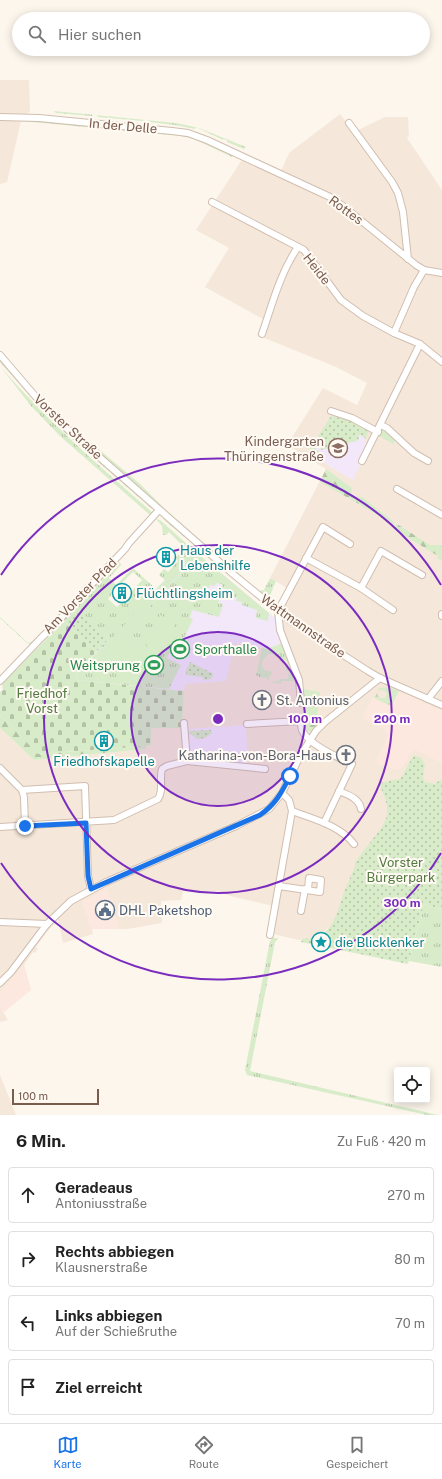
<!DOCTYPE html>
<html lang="de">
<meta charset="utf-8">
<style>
:root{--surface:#fff;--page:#f2f2f2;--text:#222;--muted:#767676;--line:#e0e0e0;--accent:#1a73e8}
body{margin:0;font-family:"Public Sans",sans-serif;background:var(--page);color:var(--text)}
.controls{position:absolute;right:12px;bottom:12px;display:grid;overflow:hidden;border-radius:4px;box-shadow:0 2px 10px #0003}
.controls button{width:36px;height:36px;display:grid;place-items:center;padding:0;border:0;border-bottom:1px solid var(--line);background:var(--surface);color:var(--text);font:20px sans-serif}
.scale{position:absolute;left:12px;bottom:10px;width:87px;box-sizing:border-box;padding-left:4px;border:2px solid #7a5c4d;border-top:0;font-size:11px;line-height:14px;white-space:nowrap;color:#7a5c4d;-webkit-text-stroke:3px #fffaf3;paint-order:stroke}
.stop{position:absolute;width:12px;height:12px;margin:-9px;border:3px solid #1a73e8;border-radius:50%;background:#fff}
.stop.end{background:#1a73e8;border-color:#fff;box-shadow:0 1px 4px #0008}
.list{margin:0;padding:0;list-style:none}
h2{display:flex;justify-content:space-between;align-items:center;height:52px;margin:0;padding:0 16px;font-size:17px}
h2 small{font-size:13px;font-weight:400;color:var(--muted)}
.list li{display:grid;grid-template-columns:26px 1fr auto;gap:12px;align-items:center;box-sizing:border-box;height:56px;margin:0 8px 8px;padding:0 8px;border:1px solid var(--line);border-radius:4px}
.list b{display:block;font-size:15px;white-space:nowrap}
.list p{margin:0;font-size:13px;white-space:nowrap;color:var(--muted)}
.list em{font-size:13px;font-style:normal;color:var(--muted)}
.icon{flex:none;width:22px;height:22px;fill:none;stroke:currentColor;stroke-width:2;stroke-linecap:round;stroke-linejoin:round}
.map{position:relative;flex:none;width:442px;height:1115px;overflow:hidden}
.search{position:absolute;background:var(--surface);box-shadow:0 2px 10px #0003;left:12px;right:12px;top:12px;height:44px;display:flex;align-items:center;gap:10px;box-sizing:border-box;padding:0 14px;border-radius:22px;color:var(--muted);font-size:15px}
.sheet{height:308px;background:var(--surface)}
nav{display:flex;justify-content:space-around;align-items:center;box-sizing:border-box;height:56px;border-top:1px solid var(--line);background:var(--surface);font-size:11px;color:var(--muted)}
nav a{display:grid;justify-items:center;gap:2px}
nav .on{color:var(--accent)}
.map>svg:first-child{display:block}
.residential{fill:#f5e8da}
.commercial{fill:#fde8e0}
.education{fill:#f3e8fa}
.grass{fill:url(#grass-tufts);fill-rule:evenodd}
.forest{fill:url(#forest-firs)}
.cemetery{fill:url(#cemetery-stones)}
.park{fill:url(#park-dots)}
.garden{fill:#d8ecc9}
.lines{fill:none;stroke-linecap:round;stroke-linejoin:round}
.minor-casing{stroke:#d1beb0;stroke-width:8}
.minor{stroke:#fff;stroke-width:6}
.route{stroke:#1a73e8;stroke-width:5}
.ring{fill:none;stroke:#7b2cbf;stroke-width:2}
.labels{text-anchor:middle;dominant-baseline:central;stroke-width:4;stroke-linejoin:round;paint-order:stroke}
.street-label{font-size:13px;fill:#7a5c4d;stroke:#fffaf3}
.education-label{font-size:13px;fill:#785e54;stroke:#fffaf3;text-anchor:end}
.culture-label{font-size:13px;fill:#0d838f;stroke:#fffaf3;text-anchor:start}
.leisure-label{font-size:13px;fill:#27864d;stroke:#fffaf3;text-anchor:start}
.park-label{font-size:13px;fill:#537a41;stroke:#fffaf3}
.worship-label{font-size:13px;fill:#5b616d;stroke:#fffaf3;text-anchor:start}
.service-label{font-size:13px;fill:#4e5e75;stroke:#fffaf3;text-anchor:start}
.centre{fill:#7b2cbf;stroke:#fffaf3;stroke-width:2}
.ring-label{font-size:12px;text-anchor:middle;font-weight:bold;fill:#7b2cbf;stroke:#fffaf3;stroke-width:4;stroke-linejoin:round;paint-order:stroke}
</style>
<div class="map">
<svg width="442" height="1115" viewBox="0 0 442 1115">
<defs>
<pattern id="grass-tufts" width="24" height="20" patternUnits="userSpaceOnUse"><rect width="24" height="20" fill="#d8ecc9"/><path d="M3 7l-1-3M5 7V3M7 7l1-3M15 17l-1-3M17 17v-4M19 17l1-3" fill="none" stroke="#b4c2a5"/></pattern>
<pattern id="forest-firs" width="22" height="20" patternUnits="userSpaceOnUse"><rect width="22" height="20" fill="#d8ecc9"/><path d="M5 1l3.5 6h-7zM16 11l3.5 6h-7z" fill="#b4c2a5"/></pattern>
<pattern id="cemetery-stones" width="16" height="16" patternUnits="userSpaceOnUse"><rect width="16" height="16" fill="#d8ecc9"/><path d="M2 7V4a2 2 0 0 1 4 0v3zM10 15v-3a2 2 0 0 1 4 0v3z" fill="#b4c2a5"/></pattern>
<pattern id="park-dots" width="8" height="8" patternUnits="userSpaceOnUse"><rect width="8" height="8" fill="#d8ecc9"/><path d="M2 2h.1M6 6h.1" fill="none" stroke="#b4c2a5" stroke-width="1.8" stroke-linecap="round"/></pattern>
</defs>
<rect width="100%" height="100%" fill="#fdf6ec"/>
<g class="residential">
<path d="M0 80H29L30 111 21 121 7 182 0 184Z"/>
<path d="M340 114 354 132 385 117H408L409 136 407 138 442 190V779L434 784H428L424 781 390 815 342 898 338 914 334 923 321 934 309 938 299 940 273 934 277 907 230 896 219 891H183L181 900 161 901 162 923 128 929H92L93 934 63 943 58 920 46 933 36 947 38 949 35 953 33 952 24 965 31 990 3 1012 8 1020 0 1022V728L34 760 146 749V746L151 745V727L182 728 184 684 235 643 266 649 280 644 283 645 274 617 280 602 287 588 270 578 326 469 287 445 323 388 357 405 367 383 336 367 257 335 263 319 205 287 229 248 196 230 243 158 276 173 282 169 289 153Z"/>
<path d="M0 1075 16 1115H0Z"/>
</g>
<g class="commercial">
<path d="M399 691 442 711V763L414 749 412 753H410L403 766 399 769H394L378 764 379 762 376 761 389 734 384 732 385 729 363 718 373 697 389 705 392 704Z"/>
<path d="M107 887 119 929H91L82 901 89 897H91L99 893V891Z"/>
<path d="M24 965 31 990 3 1013 0 1007V992Z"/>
</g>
<g class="education">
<path d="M331 416 351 420 369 431 364 441 368 443 358 461 361 463 353 480 307 453Z"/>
<path d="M193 550 274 617 284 645 280 644 266 649 235 643 226 681 185 684 184 691 76 680 96 652Z"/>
<path d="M246 725 248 764 247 765 192 759 189 756 186 729Z"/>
</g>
<g class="grass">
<path d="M54 111 176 123 199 128 246 147 244 149 227 142V140L223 139V140L196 127 195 129 175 125 149 122V120H144L143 121 98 117 97 115H93L92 116 56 113Z"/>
<path d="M23 119 180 134 198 139 233 154 232 157 194 139 181 136 21 121Z"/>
<path d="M0 360 26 391 63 429 62 430 42 410 0 362Z"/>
<path d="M0 366C46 420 99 466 153 513L152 516 61 616 32 644 27 643 0 618V617L28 643 33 641 119 550 150 515 61 437 31 406Z"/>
<path d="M70 425 140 484 164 508 259 591 264 590 270 578 276 581 269 598 279 604 277 607 70 427Z"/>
<path d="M383 429 396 439 393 444 379 436Z"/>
<path d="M65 430 152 508V509L63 431Z"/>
<path d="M164 518 264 605 273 610 274 613 163 519Z"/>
<path d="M156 519 160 520 197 553 269 613 268 621 256 618 257 610 242 605V602L236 601 237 598 231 596 232 593 227 592V589L222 588V584L216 583 215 586 210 585 209 588H206L204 593 220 597 218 603 223 604 219 617 192 610 190 618 193 619 182 642 176 639 167 658 181 665 169 689 76 680 77 674 109 639 76 607 64 621 63 620C76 602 101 574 119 562L121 564V565L109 578 118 587 108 599 117 607 142 580 133 572 120 585 118 583 133 568 156 589 165 580 159 575 164 569 168 572 178 561 175 558 185 548 169 532 166 535H163L162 526ZM183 563 187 567 124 634 153 662 115 660 112 662 106 656 108 653 103 648Z"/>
<path d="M280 644 284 645 295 678 294 681H282L281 684 270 682 279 681 280 679H288L289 671H286L287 661 282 660 279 662V658L274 654H268L262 661V667L266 671H271L272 674 269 676V681L267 678 259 677 256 675 262 648 266 649Z"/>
<path d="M388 687 399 691 392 704 389 705 374 698 377 693 379 698H385L387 694 385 691 382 690 378 691 379 688Z"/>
<path d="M424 904 442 910V967L409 961Z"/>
<path d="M273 938H277L278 939 275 942 250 1071 438 1115H427L247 1075 245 1070 270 941Z"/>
</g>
<g class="forest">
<path d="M326 469 352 488 351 494 359 498 362 497 395 523 394 524 320 482Z"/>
<path d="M397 524 430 545H442V561L437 558 438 556 394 529Z"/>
<path d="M304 689 320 692 316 725 310 732 306 730 305 727Z"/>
<path d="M0 715 39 754 146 746V749L34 760 0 728Z"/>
</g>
<path class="cemetery" d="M64 621 96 652 77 674 76 680 184 691 182 728H151V745L146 746 38 754 0 715V692L3 690 2 684Z"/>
<g class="park">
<path d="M331 416 351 420 369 431 365 439 361 435 358 436 359 440 344 444 340 450 336 446 321 450 320 446 316 447V450L320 451 316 458 307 453Z"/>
<path d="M76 606 109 639 96 652 64 621Z"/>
<path d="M190 662 214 674 211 679 204 680 202 677 187 675 185 672Z"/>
<path d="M211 730 212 733 205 738 197 739 187 731Z"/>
<path d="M414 755 421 758 425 764 423 777 425 782 434 784 442 779V910L424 904 408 964 301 942 302 939C331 937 334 922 342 898 345 888 351 877 355 866V862L382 827 387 816V806L385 798 379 783 400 779 403 775 413 756Z"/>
</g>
<g class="garden">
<path d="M183 563 187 566 124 634 158 666 156 669 150 665 136 680 115 660 112 662 106 656 108 653 103 648Z"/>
<path d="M160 615 176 623 162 653 146 646Z"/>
</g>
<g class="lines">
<g class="minor-casing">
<g id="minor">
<path d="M0 117 39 118 172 131 188 133 207 140 330 197 343 206 416 265 424 270 442 273"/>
<path d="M349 123 392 182 398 193 403 212 408 259"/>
<path d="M212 202 304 250 341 300 363 316 394 333"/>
<path d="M424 270 414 287 394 333 420 344 442 362"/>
<path d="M262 334C272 305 280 273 298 247"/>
<path d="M0 355 36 397 65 427 233 574 288 619 368 671 380 678 442 705"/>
<path d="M331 411 352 418 378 432"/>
<path d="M381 425 387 428 414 453 428 461"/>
<path d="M362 461 420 344"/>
<path d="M397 489 442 515"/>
<path d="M306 558 361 588 393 610"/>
<path d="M361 588 381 551 422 575"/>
<path d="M442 614V616"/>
<path d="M0 681 42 637 59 621 68 609 125 549 129 543 159 510"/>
<path d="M428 699 442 681"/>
<path d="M301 703 299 680 280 630 278 611 323 527 350 544"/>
<path d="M247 724 301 721C301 724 301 728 302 730 307 744 339 758 352 764L324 823"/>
<path d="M187 761 265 769"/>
<path d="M0 768 22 790 24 797 25 826"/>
<path d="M22 790 85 786 88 876 91 889"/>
<path d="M339 791C348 795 359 798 361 809"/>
<path d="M292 811C313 819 339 825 354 844"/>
<path d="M0 827 114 820 158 799C164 791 159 778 162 769L167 766 187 761 184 723"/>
<path d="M279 886 320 892 321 880 309 878 308 890"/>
<path d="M301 911 305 889"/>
<path d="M0 922 47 924"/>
<path d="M270 935 292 811 289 800 282 793"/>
<path d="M0 983 11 972 47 924 71 901 106 882 236 826 269 809 282 793 300 756 316 731 325 722 380 678"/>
</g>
</g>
<use href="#minor" class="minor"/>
</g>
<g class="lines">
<path class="route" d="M25 826 86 823 88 876 91 889 260 815C275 805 282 792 290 776"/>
</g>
<circle cx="218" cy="719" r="87" fill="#7b2cbf" fill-opacity=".12"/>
<g class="ring">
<circle cx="218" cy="719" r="87"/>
<circle cx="218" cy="719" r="174"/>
<path d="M441 853A260 260 0 0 1 1 863M1 575A260 260 0 0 1 441 585"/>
</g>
<defs>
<g id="school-ring" transform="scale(1)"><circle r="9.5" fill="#fffaf3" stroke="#8d6e63" stroke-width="1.5"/><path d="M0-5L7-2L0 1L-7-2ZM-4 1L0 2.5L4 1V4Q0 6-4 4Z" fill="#8d6e63"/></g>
<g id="building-ring" transform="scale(1)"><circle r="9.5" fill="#fffaf3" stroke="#0f9aa8" stroke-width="1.5"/><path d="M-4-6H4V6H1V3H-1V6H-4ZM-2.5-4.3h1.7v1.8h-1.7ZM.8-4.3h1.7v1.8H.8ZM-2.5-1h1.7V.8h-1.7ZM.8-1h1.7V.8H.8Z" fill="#0f9aa8"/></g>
<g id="stadium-ring" transform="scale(1)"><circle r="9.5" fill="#fffaf3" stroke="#2e9e5b" stroke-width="1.5"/><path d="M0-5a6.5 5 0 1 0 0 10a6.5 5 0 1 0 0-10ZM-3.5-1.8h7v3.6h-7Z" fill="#2e9e5b"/></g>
<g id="church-ring" transform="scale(1)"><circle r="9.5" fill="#fffaf3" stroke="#6b7280" stroke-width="1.5"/><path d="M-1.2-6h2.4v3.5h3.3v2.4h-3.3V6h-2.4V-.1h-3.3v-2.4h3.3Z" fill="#6b7280"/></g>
<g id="civic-ring" transform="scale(1)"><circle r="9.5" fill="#fffaf3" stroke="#5c6f8a" stroke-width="1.5"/><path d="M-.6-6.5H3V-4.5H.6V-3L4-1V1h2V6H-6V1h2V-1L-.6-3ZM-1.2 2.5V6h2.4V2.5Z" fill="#5c6f8a"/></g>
<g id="sight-ring" transform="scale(1)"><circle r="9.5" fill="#fffaf3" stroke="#0f9aa8" stroke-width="1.5"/><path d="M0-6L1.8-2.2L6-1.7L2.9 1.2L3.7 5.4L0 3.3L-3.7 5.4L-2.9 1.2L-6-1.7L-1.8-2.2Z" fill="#0f9aa8"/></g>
</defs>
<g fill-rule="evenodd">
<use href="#school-ring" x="338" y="448"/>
<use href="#building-ring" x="166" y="557"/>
<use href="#building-ring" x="122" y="593"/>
<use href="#stadium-ring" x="180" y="649"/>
<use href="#stadium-ring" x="154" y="665"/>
<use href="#church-ring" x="262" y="700"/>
<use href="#building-ring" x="104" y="741"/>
<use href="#church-ring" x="346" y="755"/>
<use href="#civic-ring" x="105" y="910"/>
<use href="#sight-ring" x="321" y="942"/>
</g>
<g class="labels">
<g class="street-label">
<text transform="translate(123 126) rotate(5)">In der Delle</text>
<text transform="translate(346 210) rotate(36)">Rottes</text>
<text transform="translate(317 269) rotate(52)">Heide</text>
<text transform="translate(68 427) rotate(43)">Vorster Straße</text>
<text transform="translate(80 596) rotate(-46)">Am Vorster Pfad</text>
<text transform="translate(303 626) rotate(35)">Wattmannstraße</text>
</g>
<g class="education-label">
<text x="324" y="441">Kindergarten<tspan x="324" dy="15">Thüringenstraße</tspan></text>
</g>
<g class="culture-label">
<text x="180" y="550">Haus der<tspan x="180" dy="15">Lebenshilfe</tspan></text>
<text x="136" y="593">Flüchtlingsheim</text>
<text x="104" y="761" text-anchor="middle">Friedhofskapelle</text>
<text x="335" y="942">die Blicklenker</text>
</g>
<g class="leisure-label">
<text x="194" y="649">Sporthalle</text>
<text x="140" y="665" text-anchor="end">Weitsprung</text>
</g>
<g class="park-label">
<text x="42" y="693">Friedhof<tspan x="42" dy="15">Vorst</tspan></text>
<text x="401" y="862">Vorster<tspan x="401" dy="15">Bürgerpark</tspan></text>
</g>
<g class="worship-label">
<text x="276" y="700">St. Antonius</text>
<text x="332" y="755" text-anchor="end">Katharina-von-Bora-Haus</text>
</g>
<g class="service-label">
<text x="119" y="910">DHL Paketshop</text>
</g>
</g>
<circle cx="218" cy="719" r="6" class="centre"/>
<g class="ring-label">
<text x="305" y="723">100 m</text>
<text x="392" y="723">200 m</text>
<text x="402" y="907">300 m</text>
</g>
</svg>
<div class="controls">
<button><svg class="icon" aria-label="locate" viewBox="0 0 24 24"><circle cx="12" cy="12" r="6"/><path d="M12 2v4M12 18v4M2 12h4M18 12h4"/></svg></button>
</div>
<div class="scale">100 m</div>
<div class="stop" style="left:290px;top:776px"></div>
<div class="stop end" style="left:25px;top:826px"></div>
<div class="search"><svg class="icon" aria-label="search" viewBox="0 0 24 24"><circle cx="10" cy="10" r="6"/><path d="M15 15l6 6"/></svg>Hier suchen</div>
</div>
<section class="sheet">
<h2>6 Min.<small>Zu Fuß · 420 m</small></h2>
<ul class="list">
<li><svg class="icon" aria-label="ahead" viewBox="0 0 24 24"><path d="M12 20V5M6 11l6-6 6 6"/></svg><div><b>Geradeaus</b><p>Antoniusstraße</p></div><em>270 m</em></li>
<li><svg class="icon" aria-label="right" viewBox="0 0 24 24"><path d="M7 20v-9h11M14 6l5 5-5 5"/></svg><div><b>Rechts abbiegen</b><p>Klausnerstraße</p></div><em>80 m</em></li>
<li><svg class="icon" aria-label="left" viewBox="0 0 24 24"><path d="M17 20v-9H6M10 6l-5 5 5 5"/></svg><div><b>Links abbiegen</b><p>Auf der Schießruthe</p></div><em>70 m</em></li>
<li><svg class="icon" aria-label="arrive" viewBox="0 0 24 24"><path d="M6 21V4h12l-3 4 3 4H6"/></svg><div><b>Ziel erreicht</b></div></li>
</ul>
</section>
<nav>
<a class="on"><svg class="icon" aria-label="map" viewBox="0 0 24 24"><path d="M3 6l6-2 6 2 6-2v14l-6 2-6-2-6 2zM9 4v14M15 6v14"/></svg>Karte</a>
<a><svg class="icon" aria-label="directions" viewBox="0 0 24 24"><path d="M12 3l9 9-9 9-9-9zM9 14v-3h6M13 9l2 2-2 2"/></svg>Route</a>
<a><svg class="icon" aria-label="saved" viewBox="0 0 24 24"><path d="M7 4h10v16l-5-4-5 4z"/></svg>Gespeichert</a>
</nav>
